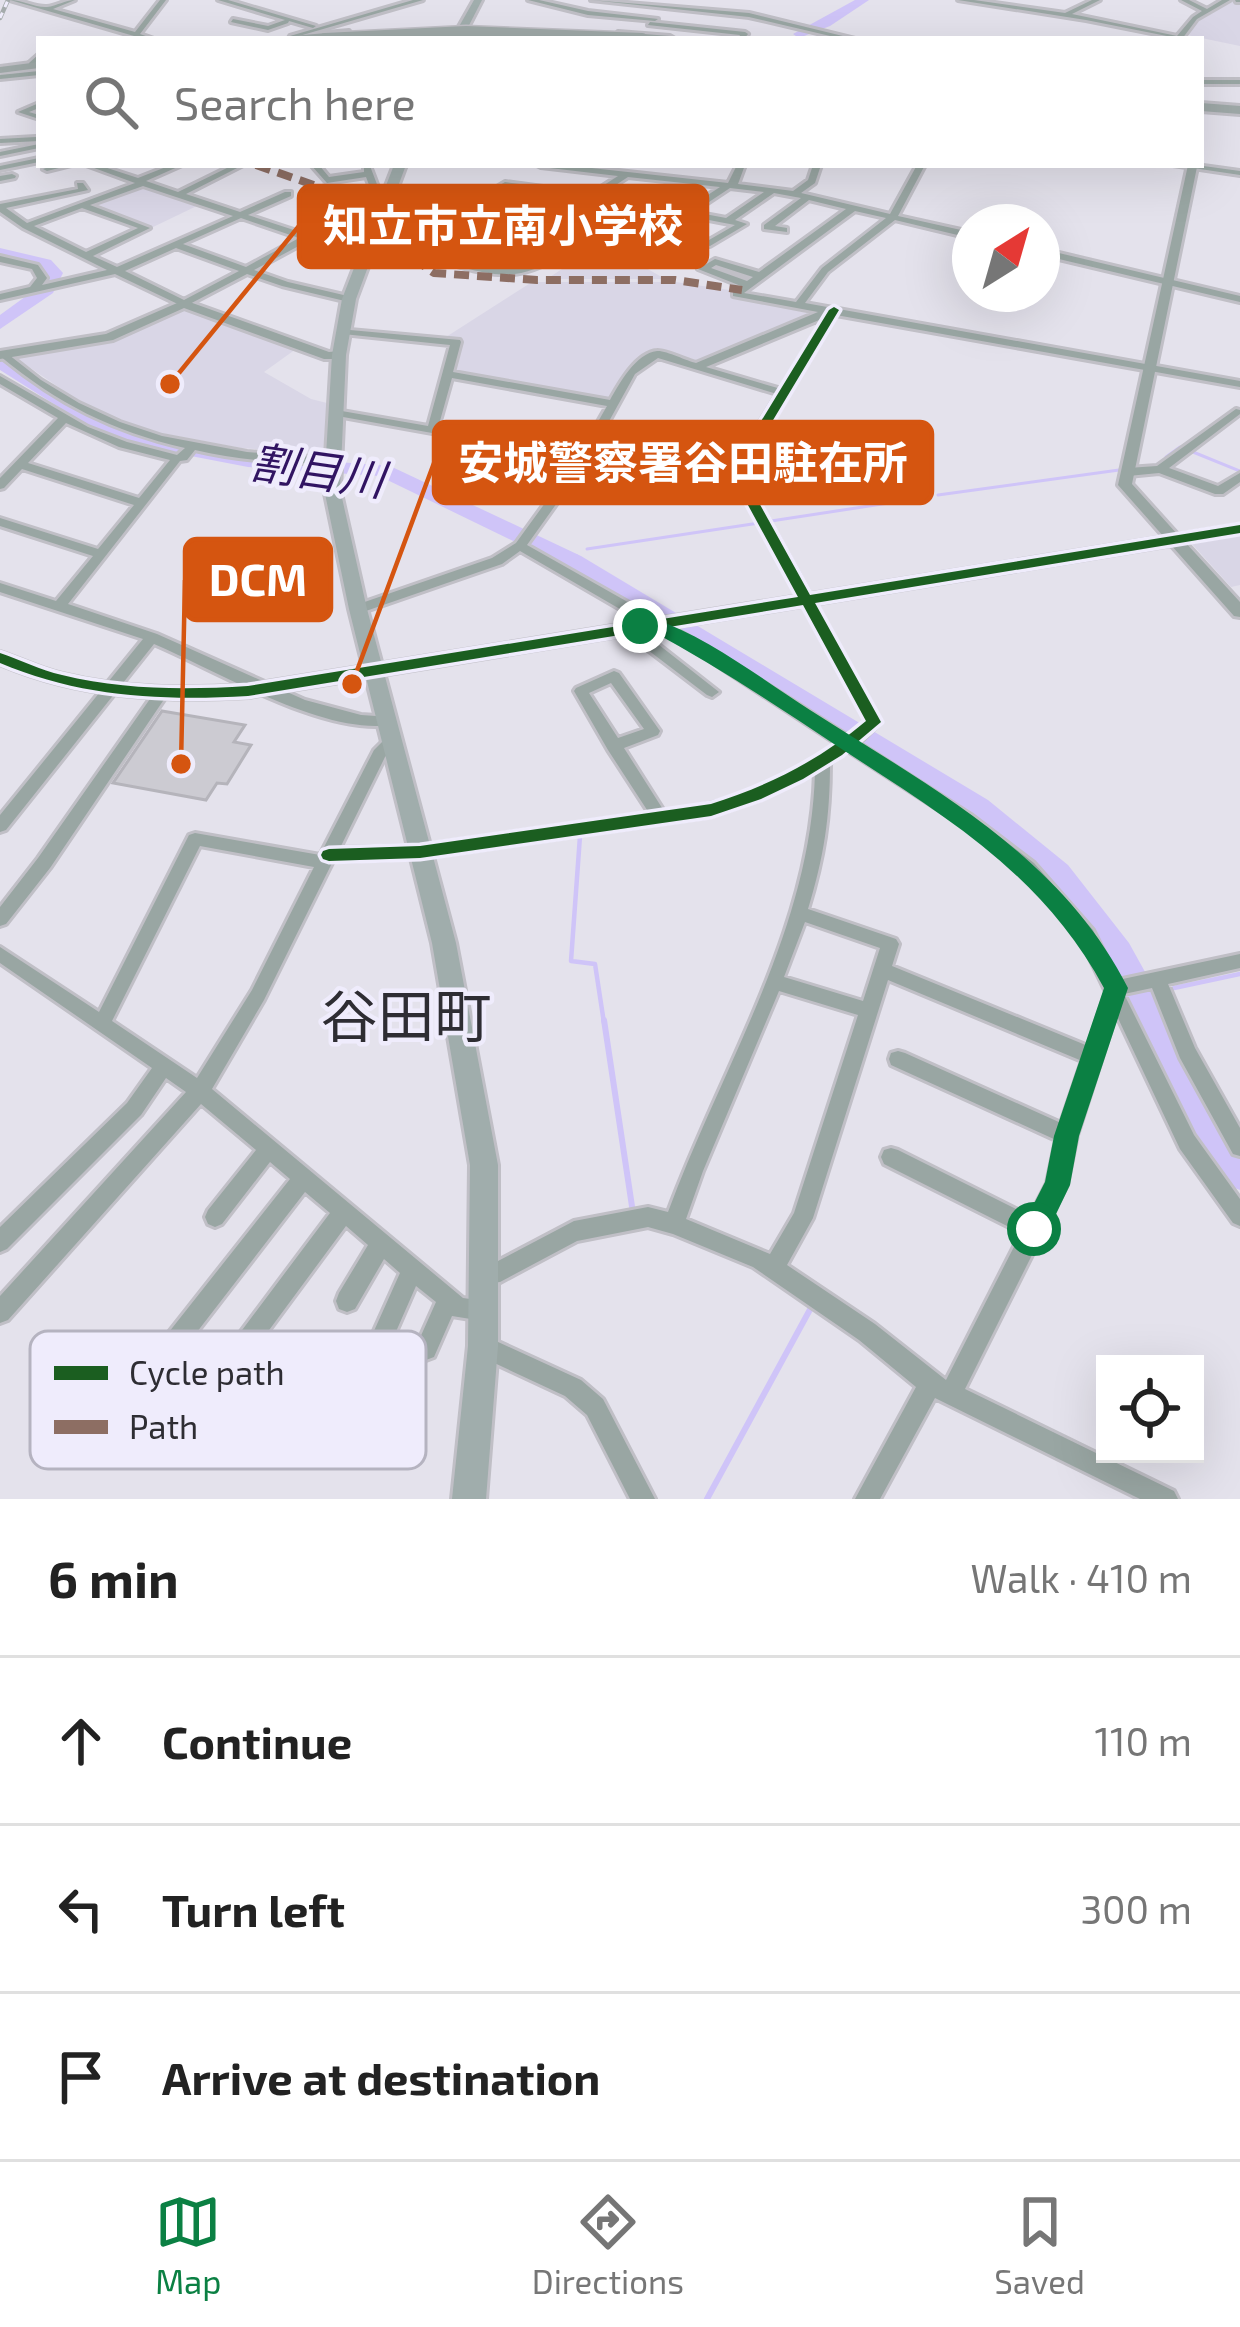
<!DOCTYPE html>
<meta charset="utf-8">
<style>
:root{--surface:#fff;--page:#f2f2f2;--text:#222;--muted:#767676;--line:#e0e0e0;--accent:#0b8043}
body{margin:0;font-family:"Exo 2","Noto Sans JP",sans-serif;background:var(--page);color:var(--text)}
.controls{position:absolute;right:36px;bottom:36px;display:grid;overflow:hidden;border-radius:0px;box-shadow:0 12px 48px #0002}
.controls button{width:108px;height:108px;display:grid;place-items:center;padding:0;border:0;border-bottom:3px solid var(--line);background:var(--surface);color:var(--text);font:60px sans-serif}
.compass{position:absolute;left:952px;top:204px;width:108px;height:108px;border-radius:50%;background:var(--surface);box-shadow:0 12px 48px #0002;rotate:37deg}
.stop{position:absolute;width:36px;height:36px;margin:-27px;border:9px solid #0b8043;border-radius:50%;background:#fff}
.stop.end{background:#0b8043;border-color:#fff;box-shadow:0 3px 12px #0008}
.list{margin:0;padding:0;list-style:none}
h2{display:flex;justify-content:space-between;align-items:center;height:156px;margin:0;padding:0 48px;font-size:51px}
h2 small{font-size:39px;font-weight:400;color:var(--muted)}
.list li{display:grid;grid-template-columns:78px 1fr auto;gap:36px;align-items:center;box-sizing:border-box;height:168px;padding:0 48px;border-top:3px solid var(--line)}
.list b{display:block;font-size:45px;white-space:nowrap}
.list em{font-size:39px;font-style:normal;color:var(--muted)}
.icon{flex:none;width:66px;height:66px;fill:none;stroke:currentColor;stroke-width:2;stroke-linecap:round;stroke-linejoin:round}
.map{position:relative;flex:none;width:1240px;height:1499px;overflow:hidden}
.search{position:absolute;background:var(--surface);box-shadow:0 12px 48px #0002;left:36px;right:36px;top:36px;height:132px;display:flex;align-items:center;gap:30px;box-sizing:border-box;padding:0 42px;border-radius:0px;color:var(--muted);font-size:45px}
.sheet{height:660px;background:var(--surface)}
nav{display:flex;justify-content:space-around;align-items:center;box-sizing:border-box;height:168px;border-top:3px solid var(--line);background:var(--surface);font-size:33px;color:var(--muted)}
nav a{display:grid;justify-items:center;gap:6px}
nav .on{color:var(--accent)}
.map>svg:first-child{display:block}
.built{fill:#d9d6e6}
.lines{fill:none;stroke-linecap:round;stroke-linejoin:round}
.stream-far2{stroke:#cfc4f8;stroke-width:3}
.stream-far1{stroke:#cfc4f8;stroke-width:4.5}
.stream{stroke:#cfc4f8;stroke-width:6}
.river{fill:#cfc4f8;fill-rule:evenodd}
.building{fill:#cccbd2;stroke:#b5b4bb;stroke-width:3}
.minor-casing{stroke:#c0bfc6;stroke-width:6}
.tertiary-casing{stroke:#c0bfc6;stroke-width:6}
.secondary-casing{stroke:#c0bfc6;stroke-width:6}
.trunk-casing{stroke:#c0bfc6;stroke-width:6}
.minor{fill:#99a6a3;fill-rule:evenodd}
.tertiary{fill:#99a6a3;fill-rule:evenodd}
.secondary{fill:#a0adac;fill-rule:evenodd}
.trunk{fill:#9ea8a7;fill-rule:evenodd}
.rail-casing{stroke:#a5abac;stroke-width:4.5}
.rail{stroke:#efecfc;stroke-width:3;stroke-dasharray:6;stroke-linecap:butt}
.trunk-bridge-casing{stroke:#c0bfc6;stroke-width:15;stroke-linecap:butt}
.trunk-bridge{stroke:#9ea8a7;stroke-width:12}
.quiet{stroke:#8d6e63;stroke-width:8;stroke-dasharray:15 8;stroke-linecap:butt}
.cycleway-casing{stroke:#efecfc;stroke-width:7}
.cycleway{fill:#1b5e20;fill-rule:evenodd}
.route{fill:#0b8043}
.labels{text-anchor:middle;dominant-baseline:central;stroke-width:9;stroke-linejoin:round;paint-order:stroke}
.water-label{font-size:45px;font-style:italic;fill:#311462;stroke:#efecfc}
.near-quarter-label{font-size:57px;fill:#2e2d33;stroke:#efecfc}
.key{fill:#efecfc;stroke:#b5b3c0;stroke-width:3}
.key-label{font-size:33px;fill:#2e2d33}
.leader{fill:none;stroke:#d55510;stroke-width:4.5}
.callout-dot{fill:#d55510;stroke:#efecfc;stroke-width:4.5}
.callout{fill:#d55510;stroke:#d55510;stroke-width:4.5}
.callout-label{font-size:45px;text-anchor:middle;font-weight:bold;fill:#fff}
</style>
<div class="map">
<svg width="1240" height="1499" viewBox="0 0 1240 1499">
<rect width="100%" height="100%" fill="#e4e2ec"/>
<g class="built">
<path d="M1231 0 1240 2V46L1187 35 1198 18Z"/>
<path d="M142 185 203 203 151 228 90 206Z"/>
<path d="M589 251 646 268 665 279H547Z"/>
<path d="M532 282H676L736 291 730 296 817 315 698 363 655 351 627 372 610 402 451 373 457 340 446 337Z"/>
<path d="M184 308 296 349 264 372 311 399 327 403 323 454 241 448 139 429 73 397 16 358 118 339Z"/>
<path d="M1240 536V585L1231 587 1192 544Z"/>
</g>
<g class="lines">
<g class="stream-far2">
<path d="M1193 452 1240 471"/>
<path d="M1166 457 1180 447"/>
<path d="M938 495 1119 470"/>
<path d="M771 521 928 497"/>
<path d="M587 549 759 523"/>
<path d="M573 561 577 556"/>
<path d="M154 645 184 658"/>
</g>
<g class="stream-far1">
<path d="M178 655 195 663"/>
<path d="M580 836 571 961 595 964 604 1023"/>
<path d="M1174 988 1240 974"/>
<path d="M1140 994 1147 993"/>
</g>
<g class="stream">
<path d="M604 1020 633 1213"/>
<path d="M707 1499 813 1304"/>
</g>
<g class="river">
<path d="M855 0H869L830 26 799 38 793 34Z"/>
<path d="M0 248 51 260 63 273 53 293 0 329V315L40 286 46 274 39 268 0 258Z"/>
<path d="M0 356 98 415 156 438 248 455 390 466 581 556 988 800 1068 865 1129 943 1240 1143V1190L1227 1185 1207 1155 1124 993 1075 913 1033 867 968 814 565 566 379 476 248 467 144 447 84 423 0 370Z"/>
</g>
</g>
<path class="building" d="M162 711 245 725 234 742 251 745 227 784 217 783 206 800 113 783Z"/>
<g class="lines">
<g class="minor-casing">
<g id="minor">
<path d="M10 0C22 0 36 8 47 7 57 6 65 0 75 0L53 9 135 32 160 0H166L140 34 154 39 134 36Z"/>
<path d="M218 0H228L316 26 313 28 289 21 288 23 268 30 231 22 233 19 268 26 285 20Z"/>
<path d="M413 0H423L299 36 300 39 290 36Z"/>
<path d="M528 0H539L588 11 658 19 655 21 588 15Z"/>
<path d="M591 0 749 13 855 39H843L749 17Z"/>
<path d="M958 0H974L1065 13 1092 0H1100L1072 14 1177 36 1193 17 1202 11 1181 0H1189L1207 9 1222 0H1230L1197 19 1182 39 1086 20Z"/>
<path d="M650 22 745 32 748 34 744 39H738L740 35 648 25Z"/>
<path d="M39 54V60L33 65H29V63Z"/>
<path d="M39 71V75L0 79V75Z"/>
<rect x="1201" y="80" width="39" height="4"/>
<path d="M39 103V108L29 112 39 115V119L18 112Z"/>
<path d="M36 137 39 138V141L0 143V139Z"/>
<path d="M39 144V148L0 156V152Z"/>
<path d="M39 158V162L0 170V166Z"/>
<path d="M55 165H71L47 171 43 169Z"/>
<path d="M86 165H98L138 178 171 165H182L146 181 178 192 233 165H243L186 194 240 212 285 192H291V196L248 215 306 234 332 221 378 219 382 222 378 225 334 227 254 270 288 282 352 297V301L349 302 282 286 247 274 184 307 115 274 0 300V294L30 287 37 278 32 269 0 262V256L38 265 47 278 42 285 107 270 23 228 0 212V204L78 189 77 183H83L88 190 6 208 27 223 135 183ZM143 186 233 216 117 267 93 256 150 228 90 205ZM82 208 138 228 86 252 34 226ZM241 218 299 238 246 267 183 244ZM176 248 239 271 184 300 125 271Z"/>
<path d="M311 165H319L329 177 364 172V166H370L383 200 389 204 385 207 376 203 366 177 327 183Z"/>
<path d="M537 165H564L728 183 737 165H745L738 184 793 191 808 180 813 165H821L815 183 801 193 890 214 917 165H925L898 216 970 232V238L895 220 828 272 805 303 1240 381V387L836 315 742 472 881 722 859 743 971 815 1034 863 1093 930 1118 980 1240 954V968L1168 984 1195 1048 1240 1128V1156L1233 1154 1180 1058 1152 988 1124 994 1194 1135 1240 1199V1226L1233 1223 1180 1149 1116 1014 1077 1135 1067 1185 965 1389 1174 1491 1178 1499H1140L935 1398 880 1499H855L916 1387 859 1340 753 1267 673 1234 648 1227 577 1241 500 1282 486 1284 479 1280 475 1273 479 1266 498 1261 574 1221 648 1207 668 1212C722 1066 811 930 815 772L761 799 711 816 420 858 333 861 264 1000 212 1089 463 1298 491 1302 494 1310 491 1318 483 1321 452 1316 434 1357 426 1360 418 1357 415 1349 436 1302 416 1286 341 1457 333 1461 325 1457 321 1449 400 1273 384 1259 355 1309 347 1312 339 1309 336 1301 339 1293 368 1245 346 1226 216 1402 208 1405 200 1402 197 1394 200 1386 330 1213 305 1192 170 1367 162 1370 154 1367 151 1359 154 1351 290 1179 270 1162 222 1224 215 1227 208 1224 205 1217 208 1210 256 1150 201 1104 8 1320 0 1323V1296L186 1092 166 1078 141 1115 7 1249 0 1252V1227L127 1103 152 1068 0 963V947L99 1012 189 835 195 833 320 855 374 750 386 738 391 737 398 742 385 757 340 848 420 846 649 813 608 750 574 691 576 688 614 671 619 673 660 731 658 735 624 748 664 811C680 809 697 807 713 803 757 792 801 769 837 744L706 658 645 623 654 641 719 692 712 697 707 695 644 647 633 626 635 623H644L520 551 502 564 363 612 358 613 351 609 353 606 492 558 516 543 577 459 332 415V411L336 410 428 426 450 345 343 334 339 333V329L460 340 461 342 453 372 610 400C619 384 636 353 657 351 665 350 687 361 696 363L818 312 733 296V292L741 286 698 269 715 259 759 272 846 209 809 200 775 226 787 228V232L764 229V225L801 198 774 193 735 220 747 224 710 246 661 233 630 255H624V251L678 214 596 198 558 222 594 231V235C522 282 515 283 432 259V255L484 222 457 215V211L505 182 543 187V191L513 211 550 220 618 176 541 167ZM628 177 720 187 685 210 602 194ZM509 187 532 190 490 218 467 212ZM730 188 764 192 726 218 694 212ZM855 211 886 218 822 268 796 302 744 293ZM507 215 584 234 573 241 498 221ZM688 216 735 225 709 240 666 229ZM492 224 567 245 546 258 471 238ZM465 242 539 261C506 277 475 266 443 256ZM716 265 753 277 747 281 711 268ZM827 313 781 389 706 367 824 318ZM658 358 777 394 732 468 591 454 635 374ZM452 378 607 406 580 453 438 428ZM587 461 732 475 866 721 848 736 716 652 527 545ZM611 683 644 729 618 738 589 693ZM848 751 959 823 1022 873 1081 940 1106 992 1088 1046 892 966 899 944 896 939 808 909C824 857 830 817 830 763ZM200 846 314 867 252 990 197 1078 112 1021ZM805 922 880 948 863 1001 784 977ZM888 980 1082 1061 1061 1123 905 1053 898 1051 891 1053 889 1059 891 1065 1056 1140 1047 1183 1030 1216 898 1150 891 1148 884 1150 881 1157 884 1164 1021 1233 946 1380 875 1324 787 1265 813 1218ZM779 991 858 1015 794 1213 770 1254 686 1219 703 1171Z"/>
<path d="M1173 165H1196L1240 171V175Z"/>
<path d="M12 174 16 176 15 178 0 181V176Z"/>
<path d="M1042 249 1240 296V302L1042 255Z"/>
<path d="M4 351 41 380 79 403 120 422 162 436 247 452 339 459V463L335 464C288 463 241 461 195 450L187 460 180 461 68 604 157 634 305 700 361 715 391 717 393 721 391 725C322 735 218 671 154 644L6 830 0 832V815L143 639 0 592V583L56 601 93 556 0 526V518L98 549 134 505 22 469 4 488 0 489V478L58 418 0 384V376L88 427 127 442 177 455 185 448C112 431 58 404 0 356V352ZM66 423 119 447 170 460 139 498 28 463Z"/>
<path d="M1236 409 1240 410V414L1169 468 1218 486 1240 473V482L1223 494H1215L1159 473 1128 476 1122 472 1128 468 1157 466Z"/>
<path d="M162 687 169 692 167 695 50 868 6 924 0 926V907L38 858 157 689Z"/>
<path d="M483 1335 581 1380 603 1399 655 1499H630L587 1415 565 1396 475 1354 472 1346 475 1338Z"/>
</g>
</g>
<g class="tertiary-casing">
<g id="tertiary">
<path d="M1235 0H1240V2H1236Z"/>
<path d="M1188 165 1197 167 1132 484 1178 535 1240 525V533L1185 542 1240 602V617L1234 616 1171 545 248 697C163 702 80 698 0 664V652C21 659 40 669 62 674 123 689 186 689 248 685L1164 537 1118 485Z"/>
<path d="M184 300 329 352 339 351 345 355 339 359H324L184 308 113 340 0 359V351L106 334Z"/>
</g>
</g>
<g class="secondary-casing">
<g id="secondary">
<path d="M474 0H482L462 39H452Z"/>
<path d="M394 165H406L356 299 346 355 340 489 367 609 456 943 498 1165V1346L486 1499H452L468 1346 470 1165 432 943 349 609 324 489 332 355 342 299Z"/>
</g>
</g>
<g class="trunk-casing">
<g id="trunk">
<path d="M349 31 353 36 287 39 292 36Z"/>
<path d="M618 32 670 36 675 39 614 37Z"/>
<path d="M39 62V68L0 73V67Z"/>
<path d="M1201 103 1240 106V114L1201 111Z"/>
</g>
</g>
<use href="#minor" class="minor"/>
<use href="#tertiary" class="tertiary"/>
<use href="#secondary" class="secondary"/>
<use href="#trunk" class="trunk"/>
<g class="rail-casing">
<path id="rail" d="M0 18 8 0"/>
</g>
<use href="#rail" class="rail"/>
<g class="trunk-bridge-casing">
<path id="trunk-bridge" d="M325 39 466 32 642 39"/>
</g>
<use href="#trunk-bridge" class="trunk-bridge"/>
<g class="quiet">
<path d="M256 165 328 190 359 221"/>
<path d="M375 232 434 273 537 280H675L742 290"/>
</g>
<g class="cycleway-casing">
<path id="cycleway" d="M834 307 839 310 742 472 810 595 1240 525V533L815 603 881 722 842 755 803 779 761 799 711 816 420 858 329 861 323 859 321 855 323 851 329 849 420 846 711 804C768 786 820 760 866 721L803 605 248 696C162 701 80 697 0 663V653C21 660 40 670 62 675 123 690 186 690 248 686L798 597 730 472 829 310Z"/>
</g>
<use href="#cycleway" class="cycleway"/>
</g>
<path class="route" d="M652 618C708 637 760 678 810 710 930 787 1061 855 1128 988L1079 1136 1070 1185 1044 1239 1034 1243 1025 1239 1021 1229 1045 1182 1054 1136 1104 988C1041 872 944 816 837 746 775 705 715 665 650 630L640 632 631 626Z"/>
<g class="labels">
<g class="water-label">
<text transform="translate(318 469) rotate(8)">割目川</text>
</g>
<g class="near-quarter-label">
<text x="406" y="1014">谷田町</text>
</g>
</g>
<rect x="30" y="1331" width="396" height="138" rx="18" class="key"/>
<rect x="54" y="1366" width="54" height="14" fill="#1b5e20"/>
<rect x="54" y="1420" width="54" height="14" fill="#8d6e63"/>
<g class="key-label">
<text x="129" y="1385">Cycle path</text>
<text x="129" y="1439">Path</text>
</g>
<path class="leader" d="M170 384L299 226M352 684L434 463M181 764L185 580"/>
<g class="callout-dot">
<circle cx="170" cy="384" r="12"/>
<circle cx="352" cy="684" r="12"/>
<circle cx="181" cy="764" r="12"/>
</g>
<g class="callout">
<rect x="299" y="186" width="408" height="81" rx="12"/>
<rect x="434" y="422" width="498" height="81" rx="12"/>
<rect x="185" y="539" width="146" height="81" rx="12"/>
</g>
<g class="callout-label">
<text x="503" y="242">知立市立南小学校</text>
<text x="683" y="479">安城警察署谷田駐在所</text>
<text x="258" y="596">DCM</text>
</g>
</svg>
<div class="controls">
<button><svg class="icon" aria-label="locate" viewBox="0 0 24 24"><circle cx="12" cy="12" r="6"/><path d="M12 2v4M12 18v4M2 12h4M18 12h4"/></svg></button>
</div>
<svg class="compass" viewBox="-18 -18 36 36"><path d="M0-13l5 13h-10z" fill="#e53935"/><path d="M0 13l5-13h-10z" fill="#767676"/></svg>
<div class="stop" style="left:1034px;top:1229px"></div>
<div class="stop end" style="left:640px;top:626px"></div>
<div class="search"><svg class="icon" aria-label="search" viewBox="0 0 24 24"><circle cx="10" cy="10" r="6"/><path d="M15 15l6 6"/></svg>Search here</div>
</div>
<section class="sheet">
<h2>6 min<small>Walk · 410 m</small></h2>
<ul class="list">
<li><svg class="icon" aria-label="ahead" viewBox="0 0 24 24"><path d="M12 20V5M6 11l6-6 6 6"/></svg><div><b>Continue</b></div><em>110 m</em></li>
<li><svg class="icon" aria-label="left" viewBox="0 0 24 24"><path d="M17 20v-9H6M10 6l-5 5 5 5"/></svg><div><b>Turn left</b></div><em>300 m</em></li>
<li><svg class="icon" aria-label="arrive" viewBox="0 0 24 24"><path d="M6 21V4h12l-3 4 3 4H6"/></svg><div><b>Arrive at destination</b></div></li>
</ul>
</section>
<nav>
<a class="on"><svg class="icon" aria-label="map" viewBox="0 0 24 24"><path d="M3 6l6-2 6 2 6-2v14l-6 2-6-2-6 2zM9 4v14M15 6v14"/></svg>Map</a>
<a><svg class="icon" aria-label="directions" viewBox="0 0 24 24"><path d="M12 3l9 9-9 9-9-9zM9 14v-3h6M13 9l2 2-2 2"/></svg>Directions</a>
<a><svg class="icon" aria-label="saved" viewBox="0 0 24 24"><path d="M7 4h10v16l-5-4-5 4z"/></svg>Saved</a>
</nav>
